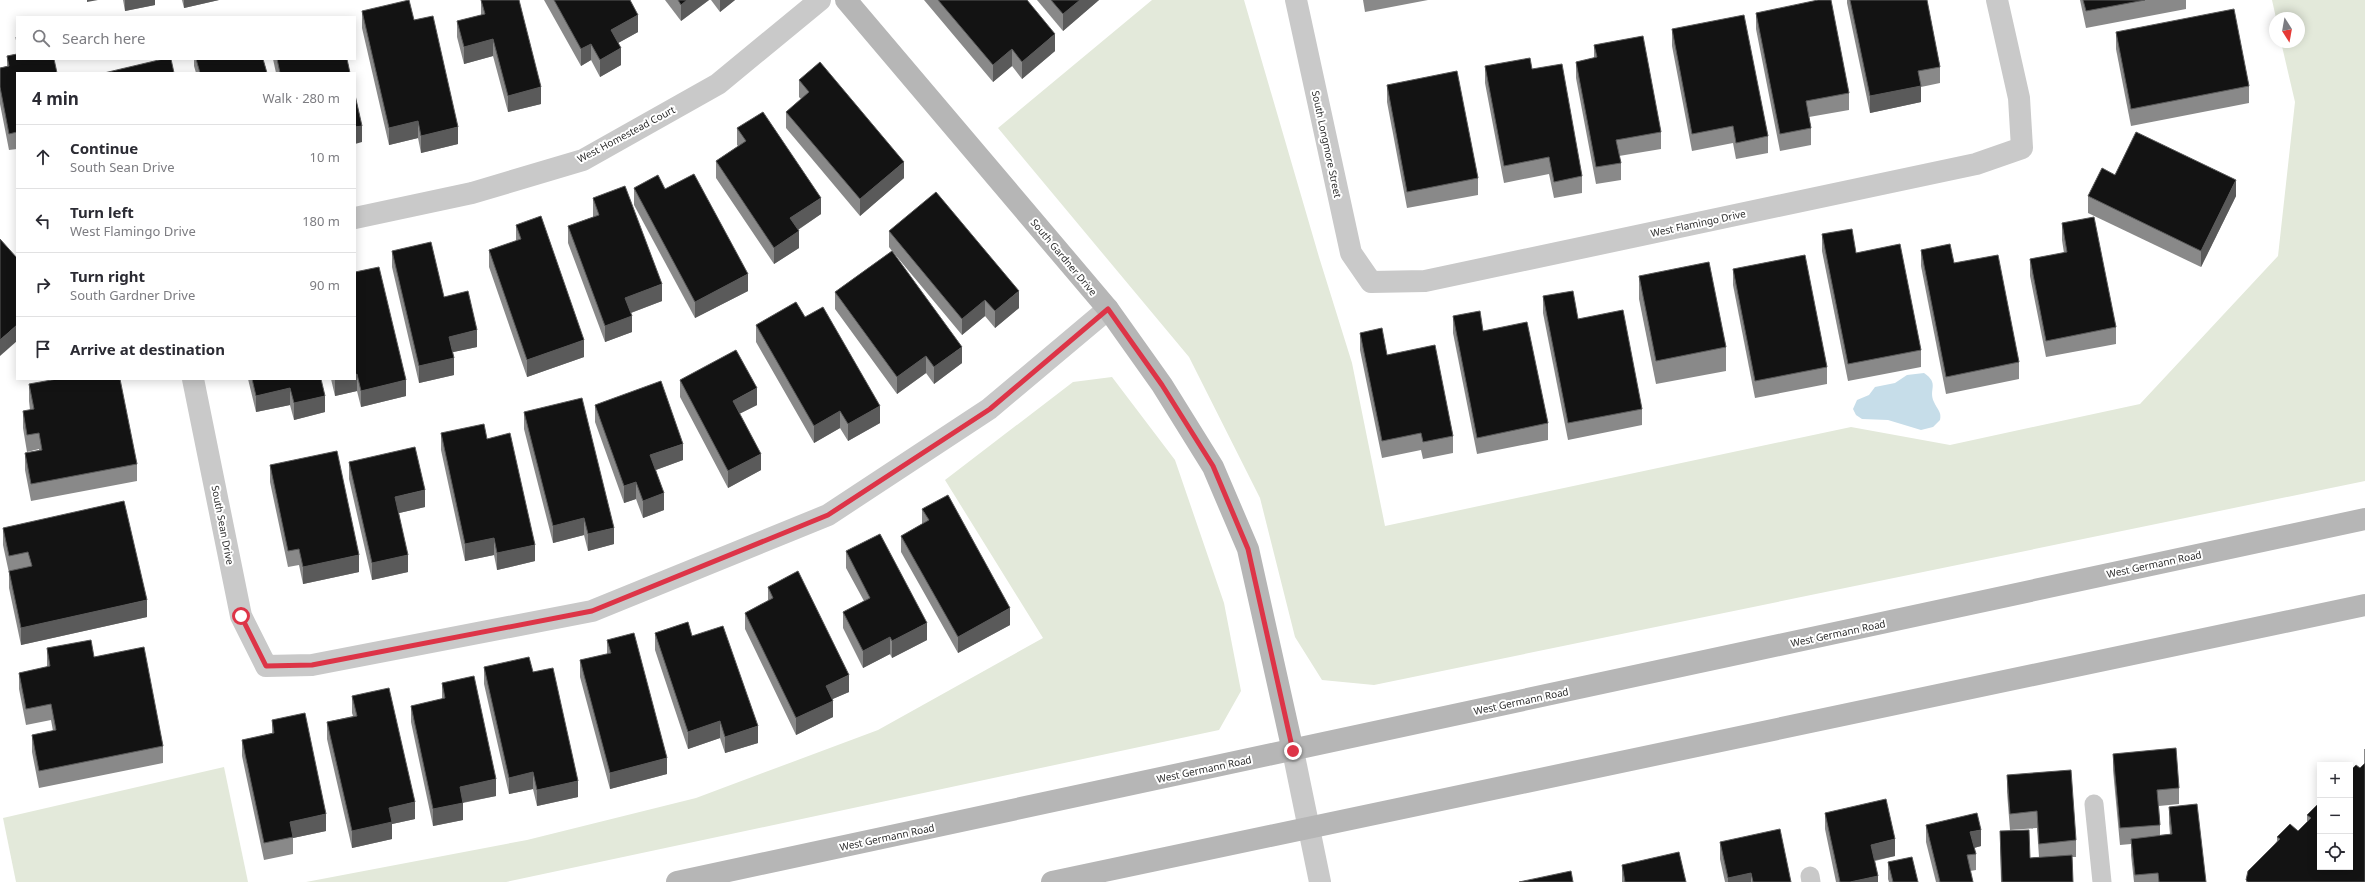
<!DOCTYPE html>
<meta charset="utf-8">
<style>
:root{--surface:#fff;--page:#f7f7f7;--text:#2b2b33;--muted:#7c7c81;--line:#e1e1e2}
body{margin:0;font-family:"Noto Sans",sans-serif;background:var(--page);color:var(--text)}
.controls{position:absolute;right:12px;bottom:12px;display:grid;overflow:hidden;border-radius:0px;box-shadow:0 2px 10px #0003}
.controls button{width:36px;height:36px;display:grid;place-items:center;padding:0;border:0;border-bottom:1px solid var(--line);background:var(--surface);color:var(--text);font:20px sans-serif}
.compass{position:absolute;left:2269px;top:12px;width:36px;height:36px;border-radius:50%;background:var(--surface);box-shadow:0 2px 10px #0003;rotate:169deg}
.stop{position:absolute;width:12px;height:12px;margin:-9px;border:3px solid #dd3447;border-radius:50%;background:#fff}
.stop.end{background:#dd3447;border-color:#fff;box-shadow:0 1px 4px #0008}
.list{margin:0;padding:0;list-style:none}
h2{display:flex;justify-content:space-between;align-items:center;height:52px;margin:0;padding:0 16px;font-size:17px}
h2 small{font-size:13px;font-weight:400;color:var(--muted)}
.list li{display:grid;grid-template-columns:26px 1fr auto;gap:12px;align-items:center;box-sizing:border-box;height:64px;padding:0 16px;border-top:1px solid var(--line)}
.list b{display:block;font-size:15px;white-space:nowrap}
.list p{margin:0;font-size:13px;white-space:nowrap;color:var(--muted)}
.list em{font-size:13px;font-style:normal;color:var(--muted)}
.icon{flex:none;width:22px;height:22px;fill:none;stroke:currentColor;stroke-width:2;stroke-linecap:round;stroke-linejoin:round}
.map{position:relative;flex:none;width:2365px;height:882px;overflow:hidden}
.search{position:absolute;background:var(--surface);box-shadow:0 2px 10px #0003;left:16px;top:16px;width:340px;height:44px;display:flex;align-items:center;gap:10px;box-sizing:border-box;padding:0 14px;border-radius:0px;color:var(--muted);font-size:15px}
.panel{position:absolute;background:var(--surface);box-shadow:0 2px 10px #0003;left:16px;top:72px;width:340px;height:308px;border-radius:0px}
.map>svg:first-child{display:block}
.green{fill:#e3e9da}
.water{fill:#c6dde9}
.lines{fill:none;stroke-linecap:round;stroke-linejoin:round}
.lane{stroke:#c9c9c9;stroke-width:19}
.street{stroke:#c9c9c9;stroke-width:22}
.secondary{stroke:#b6b6b6;stroke-width:22}
.wall{fill:#898989}
.shaded-wall{fill:#5a5a5a}
.building{fill:#131313;stroke:#5a5a5a}
.route{stroke:#dd3447;stroke-width:5}
.labels{text-anchor:middle;dominant-baseline:central;stroke-width:4;stroke-linejoin:round;paint-order:stroke}
.street-label{font-size:10px;fill:#2c2c2c;stroke:#fff}
</style>
<div class="map">
<svg width="2365" height="882" viewBox="0 0 2365 882">
<rect width="100%" height="100%" fill="#fff"/>
<g class="green">
<path d="M1152 0H1244L1319 257 1352 363 1385 526 1851 427 1950 445 2140 404 2278 256 2295 102 2281 42H2299V18H2276L2272 0H2365V481L1374 685 1322 680 1295 637 1260 498 1189 357 998 128Z"/>
<path d="M1112 377 1175 460 1224 603 1241 691 1219 730 506 882H306L527 840 696 798 878 730 1043 638 945 480 1073 382Z"/>
<path d="M224 767 248 882H16L3 818Z"/>
</g>
<path class="water" d="M1924 373C1940 384 1928 389 1934 402 1937 409 1942 412 1940 420L1933 427 1921 430 1888 420 1862 419 1856 415 1853 409 1857 400 1869 395 1875 387 1895 383 1907 375Z"/>
<g class="lines">
<g class="lane">
<path d="M2094 804 2102 882"/>
<path d="M1810 876 1811 882"/>
</g>
<g class="street">
<path d="M1296 0 1351 253 1371 282 1425 281 1976 164 2022 148 2019 98 1997 0"/>
<path d="M355 218 472 193 583 160 718 84 820 0"/>
<path d="M193 379 241 616 266 666 312 665 592 611 828 515 989 409 1108 309"/>
<path d="M1293 751 1320 882"/>
</g>
<g class="secondary">
<path d="M846 0 1108 309 1162 385 1213 467 1248 549 1293 751"/>
<path d="M677 882 2365 519"/>
<path d="M1052 882 2365 605"/>
</g>
</g>
<g class="wall">
<path d="M123 0H155V5L125 11Z"/>
<path d="M182 0H219L184 8Z"/>
<path d="M481 0H519L541 104 508 112 493 56 464 64 457 37V21L481 15Z"/>
<path d="M544 0H630L638 32 618 43 621 65 600 77 591 60 581 66Z"/>
<path d="M665 0H709L681 21Z"/>
<path d="M711 0H735L720 12Z"/>
<path d="M924 0H1027L1055 51 1022 79 1012 66 993 82Z"/>
<path d="M1037 0H1099L1063 31Z"/>
<path d="M1363 0H1428L1365 12Z"/>
<path d="M1847 0H1927L1940 67V83L1921 87V102L1870 113 1847 3Z"/>
<path d="M2080 0H2186V9L2086 28Z"/>
<path d="M362 11 414 20 458 144 421 153 418 138 389 145 362 28Z"/>
<path d="M1756 13 1849 93V110L1809 117 1811 128V145L1780 151 1756 29Z"/>
<path d="M1672 29 1768 136V153L1736 159 1733 143 1692 151 1672 46Z"/>
<path d="M2116 32 2249 86V103L2131 126 2116 49Z"/>
<path d="M17 36V149L9 150 0 104V68L7 66V56L16 54V37Z"/>
<path d="M1594 45 1661 132V149L1619 156 1621 163V180L1596 184 1576 78V62L1594 58Z"/>
<path d="M194 59H263L267 73H196L194 66Z"/>
<path d="M273 59H347L350 73H276Z"/>
<path d="M1485 66 1532 69 1582 176V193L1554 198 1549 174 1504 183 1485 83Z"/>
<path d="M799 80 904 178 860 216 786 128V112L801 99 799 97Z"/>
<path d="M1387 85 1478 178V195L1407 208 1387 102Z"/>
<path d="M737 128 821 214 798 230 799 248 774 264 716 178V161L738 146 737 145Z"/>
<path d="M634 188 665 189 748 291 695 318 634 205Z"/>
<path d="M2088 196H2236L2201 267 2088 213Z"/>
<path d="M593 198 662 301 631 313 632 332 605 342 568 243V226L593 217Z"/>
<path d="M2062 223 2116 327V344L2046 357 2030 276V259L2064 253 2062 240Z"/>
<path d="M516 225 584 357 527 377 489 267V250L516 241Z"/>
<path d="M889 231 1019 308 995 328 985 316 962 335 893 252 962 363 934 384 926 373 897 394 835 309V292L892 251 889 247Z"/>
<path d="M1822 234 1856 253 1921 350V367L1848 381 1822 251Z"/>
<path d="M1921 250 1954 263 2019 362V379L1946 394 1921 266Z"/>
<path d="M392 251 444 297 477 347 453 352 454 375 419 383 392 267Z"/>
<path d="M1733 269 1827 367V384L1755 398 1733 285Z"/>
<path d="M355 272 406 396 361 407 357 391 335 396 331 379H355Z"/>
<path d="M1639 276 1726 347V371L1656 384 1639 299Z"/>
<path d="M1543 296 1578 319 1642 409V425L1568 440 1543 313Z"/>
<path d="M1453 316 1483 331 1548 423V440L1477 454 1453 333Z"/>
<path d="M805 317 880 423 848 441 840 428 814 443 756 342V325Z"/>
<path d="M1360 333 1387 355 1453 436V453L1423 459 1421 450 1382 458 1360 350Z"/>
<path d="M248 379H321L325 412 294 420 290 405 256 412Z"/>
<path d="M680 380 757 405 739 414 761 470 728 488 680 397Z"/>
<path d="M29 384 137 464V481L31 501 25 470V453L39 450V449L27 452 23 428V411L30 410 29 401Z"/>
<path d="M595 405 683 460 656 470 664 510 643 518 636 499 624 503 595 422Z"/>
<path d="M524 412 614 544 588 551 584 535 553 543 524 429Z"/>
<path d="M441 433 487 439 535 561 497 570 494 555 465 561 441 450Z"/>
<path d="M349 462 425 507 399 513 408 572 372 580 349 479Z"/>
<path d="M270 465 359 572 303 584 299 565 288 567 270 482Z"/>
<path d="M922 509 1010 625 958 653 901 552V536L922 524Z"/>
<path d="M3 528 147 617 21 645 9 588V573L3 545Z"/>
<path d="M846 551 927 640 892 658 890 654 863 668 843 628V612L864 601 846 568Z"/>
<path d="M768 587 849 692 832 699 833 717 796 735 745 629V613L768 601Z"/>
<path d="M655 633 692 636 758 743 725 753 720 738 688 749 655 650Z"/>
<path d="M607 640 667 774 610 789 580 677V660L607 654Z"/>
<path d="M47 648 94 657 163 746V763L39 788 32 752V735L53 731 51 720 26 725 19 689V673L47 667Z"/>
<path d="M484 667 533 672 578 797 537 806 533 789 509 794 484 684Z"/>
<path d="M442 683 496 796 463 803V820L433 826 411 722V706L442 699Z"/>
<path d="M352 696 415 819 392 824V839L352 848 327 739V722L353 716 352 713Z"/>
<path d="M272 720 326 831 293 838V854L264 860 242 756V740L272 733Z"/>
<path d="M2364 749H2365V882H2246V880L2277 841V837L2298 831 2307 822V815L2364 764Z"/>
<path d="M2113 754 2179 788V804L2159 806 2160 825V835L2170 834 2169 823V807L2206 882H2134L2131 855V844L2120 845 2113 770Z"/>
<path d="M2007 775 2076 840V857H2072L2073 882H2001L2000 848V831L2030 858 2039 857 2037 828 2010 830 2007 792Z"/>
<path d="M1825 813 1895 856 1875 861 1878 882H1836L1825 829Z"/>
<path d="M1926 825 1981 846 1974 848 1976 854V870L1970 871 1973 882H1936L1926 842Z"/>
<path d="M1720 842 1791 882H1725L1720 859Z"/>
<path d="M1888 862 1918 882H1889L1888 879Z"/>
<path d="M1622 865 1686 882H1622Z"/>
</g>
<g class="shaded-wall">
<path d="M87 0H98L87 2Z"/>
<path d="M125 0H155V5L125 11Z"/>
<path d="M184 0H219L184 8Z"/>
<path d="M687 0H709L681 21V5Z"/>
<path d="M720 0H735L720 12Z"/>
<path d="M1080 0H1099L1063 31V14Z"/>
<path d="M638 15V32L611 47V30Z"/>
<path d="M1055 34V51L1022 79V62Z"/>
<path d="M493 39V56L464 64V47Z"/>
<path d="M591 44V60L581 66V49Z"/>
<path d="M621 48V65L600 77V60Z"/>
<path d="M1012 49V66L993 82V65Z"/>
<path d="M1921 86V102L1870 113V96Z"/>
<path d="M541 87V104L508 112V96Z"/>
<path d="M418 121V138L389 145V128Z"/>
<path d="M362 126V142L355 144V127Z"/>
<path d="M458 127V144L421 153V136Z"/>
<path d="M904 162V178L860 216V199Z"/>
<path d="M2236 180V196L2201 267V251Z"/>
<path d="M821 198V214L790 235V218Z"/>
<path d="M799 231V248L774 264V248Z"/>
<path d="M748 274V291L695 318V302Z"/>
<path d="M662 284V301L625 315V298Z"/>
<path d="M1019 291V308L995 328V311Z"/>
<path d="M985 300V316L962 335V319Z"/>
<path d="M632 316V332L605 342V326Z"/>
<path d="M17 325V341L0 356V340Z"/>
<path d="M477 330V347L449 353V337Z"/>
<path d="M584 340V357L527 377V360Z"/>
<path d="M962 347V363L934 384V367Z"/>
<path d="M926 356V373L897 394V377Z"/>
<path d="M454 358V375L419 383V366Z"/>
<path d="M357 374V391L335 396V380L338 379H355V375Z"/>
<path d="M406 380V396L361 407V391Z"/>
<path d="M290 388V405L256 412V396Z"/>
<path d="M757 388V405L733 417V401Z"/>
<path d="M325 396V412L294 420V403Z"/>
<path d="M880 406V423L848 441V424Z"/>
<path d="M840 411V428L814 443V426Z"/>
<path d="M683 444V460L650 472V455Z"/>
<path d="M761 454V470L728 488V471Z"/>
<path d="M636 482V499L624 503V486Z"/>
<path d="M425 490V507L395 514V497Z"/>
<path d="M664 493V510L643 518V501Z"/>
<path d="M584 518V535L553 543V526Z"/>
<path d="M614 528V544L588 551V534Z"/>
<path d="M494 538V555L465 561V544Z"/>
<path d="M535 545V561L497 570V553Z"/>
<path d="M359 555V572L303 584V567Z"/>
<path d="M408 555V572L372 580V563Z"/>
<path d="M147 600V617L21 645V628Z"/>
<path d="M1010 608V625L958 653V637Z"/>
<path d="M927 623V640L892 658V641Z"/>
<path d="M890 637V654L863 668V651Z"/>
<path d="M849 675V692L826 702V686Z"/>
<path d="M833 701V717L796 735V718Z"/>
<path d="M720 721V738L688 749V732Z"/>
<path d="M758 726V743L725 753V737Z"/>
<path d="M667 758V774L610 789V773Z"/>
<path d="M533 772V789L509 794V778Z"/>
<path d="M496 779V796L460 803V787Z"/>
<path d="M578 781V797L537 806V790Z"/>
<path d="M415 802V819L392 824V839L352 848V831L389 808Z"/>
<path d="M463 803V820L433 826V809Z"/>
<path d="M326 814V831L293 838 290 822Z"/>
<path d="M1981 830V846L1970 849V832Z"/>
<path d="M1895 839V856L1871 861V845Z"/>
<path d="M1751 873V882H1728V878Z"/>
<path d="M1878 876V882H1850Z"/>
</g>
<g class="building">
<path d="M409 0 414 20 433 16 458 127 421 136 418 121 389 128 362 11Z"/>
<path d="M481 0H519L541 87 508 96 493 39 464 47 457 21 485 14Z"/>
<path d="M554 0H630L638 15 611 30 621 48 600 60 591 44 581 49Z"/>
<path d="M678 0H687L681 5Z"/>
<path d="M938 0H1027L1055 34 1022 62 1012 49 993 65Z"/>
<path d="M1051 0H1080L1063 14Z"/>
<path d="M1818 0H1831L1849 93 1806 101 1811 128 1780 134 1756 13Z"/>
<path d="M1850 0H1927L1940 67 1918 71 1921 86 1870 96Z"/>
<path d="M2083 0H2145L2086 11Z"/>
<path d="M2234 9 2249 86 2131 109 2116 32Z"/>
<path d="M1744 15 1768 136 1736 143 1733 126 1692 134 1672 29Z"/>
<path d="M17 36V44L16 37Z"/>
<path d="M1643 36 1661 132 1616 140 1621 163 1596 167 1576 62 1597 57 1594 45Z"/>
<path d="M17 54V59H54L57 73H17V132L9 134 0 87V68L9 66 7 56Z"/>
<path d="M1530 58 1532 69 1562 64 1582 176 1554 182 1549 157 1504 166 1485 66Z"/>
<path d="M163 59H171L174 73H104Z"/>
<path d="M196 59H263L267 73H200Z"/>
<path d="M277 59H347L350 73H280Z"/>
<path d="M820 62 904 162 860 199 786 112 809 92 799 80Z"/>
<path d="M1457 71 1478 178 1407 192 1387 85Z"/>
<path d="M355 95 362 126 355 127Z"/>
<path d="M763 112 821 198 790 218 799 231 774 248 716 161 746 141 737 128Z"/>
<path d="M2136 132 2236 180 2201 251 2088 196 2102 168 2115 175Z"/>
<path d="M694 174 748 274 695 302 634 188 658 175 665 189Z"/>
<path d="M625 186 662 284 625 298 632 316 605 326 568 226 599 215 593 198Z"/>
<path d="M936 192 1019 291 995 311 985 300 962 319 889 231Z"/>
<path d="M541 216 584 340 527 360 489 250 521 239 516 225Z"/>
<path d="M2094 217 2116 327 2046 341 2030 259 2067 252 2062 223Z"/>
<path d="M1852 229 1856 253 1900 244 1921 350 1848 364 1822 234Z"/>
<path d="M0 239 17 258V325L0 340Z"/>
<path d="M431 242 444 297 468 291 477 330 449 337 454 358 419 366 392 251Z"/>
<path d="M1950 244 1954 263 1998 255 2019 362 1946 377 1921 250Z"/>
<path d="M892 251 962 347 934 367 926 356 897 377 835 292Z"/>
<path d="M1805 255 1827 367 1755 381 1733 269Z"/>
<path d="M1709 262 1726 347 1656 361 1639 276Z"/>
<path d="M379 267 406 380 361 391 357 374 355 375V272Z"/>
<path d="M1573 291 1578 319 1623 310 1642 409 1568 423 1543 296Z"/>
<path d="M796 302 805 317 823 307 880 406 848 424 840 411 814 426 756 325Z"/>
<path d="M1480 311 1483 331 1527 322 1548 423 1477 438 1453 316Z"/>
<path d="M1382 328 1387 355 1435 345 1453 436 1423 442 1421 433 1382 441 1360 333Z"/>
<path d="M736 350 757 388 733 401 761 454 728 471 680 380Z"/>
<path d="M57 379H120L137 464 31 484 25 453 42 450 39 433 27 435 23 411 34 409 29 384Z"/>
<path d="M252 379H321L325 396 294 403 290 388 256 396Z"/>
<path d="M661 381 683 444 650 455 664 493 643 501 636 482 624 486 595 405Z"/>
<path d="M582 398 614 528 588 534 584 518 553 526 524 412Z"/>
<path d="M484 424 487 439 510 433 535 545 497 553 494 538 465 544 441 433Z"/>
<path d="M415 447 425 490 395 497 408 555 372 563 349 462Z"/>
<path d="M337 451 359 555 303 567 299 549 288 551 270 465Z"/>
<path d="M948 495 1010 608 958 637 901 536 929 520 922 509Z"/>
<path d="M124 501 147 600 21 628 9 571 32 566 28 552 9 556 3 528Z"/>
<path d="M880 534 927 623 892 641 890 637 863 651 843 612 870 598 846 551Z"/>
<path d="M798 571 849 675 826 686 833 701 796 718 745 613 773 598 768 587Z"/>
<path d="M688 622 692 636 723 626 758 726 725 737 720 721 688 732 655 633Z"/>
<path d="M634 633 667 758 610 773 580 660 611 653 607 640Z"/>
<path d="M91 640 94 657 144 647 163 746 39 771 32 735 56 730 51 704 26 709 19 673 50 666 47 648Z"/>
<path d="M529 657 533 672 553 668 578 781 537 790 533 772 509 778 484 667Z"/>
<path d="M474 676 496 779 460 787 463 803 433 809 411 706 445 698 442 683Z"/>
<path d="M389 688 415 802 389 808 392 822 352 831 327 722 357 716 352 696Z"/>
<path d="M305 713 326 814 290 822 293 837 264 843 242 740 274 733 272 720Z"/>
<path d="M2176 748 2179 788 2157 790 2160 825 2120 828 2113 754Z"/>
<path d="M2365 763V882H2248L2246 880 2248 871 2280 839 2277 837 2290 824 2298 831 2311 818 2307 815 2320 802V867H2350V771L2356 765 2360 768Z"/>
<path d="M2071 770 2076 840 2039 844 2037 811 2010 814 2007 775Z"/>
<path d="M1886 799 1895 839 1871 845 1878 876 1850 882H1840L1825 813Z"/>
<path d="M2197 804 2206 882H2159L2158 873 2135 875 2131 839 2172 834 2169 807Z"/>
<path d="M1977 813 1981 830 1970 832 1976 854 1967 855 1973 882H1940L1926 825Z"/>
<path d="M1780 829 1791 882H1753L1751 873 1728 878 1720 842Z"/>
<path d="M2029 830 2030 858 2072 855 2073 882H2002L2000 831Z"/>
<path d="M1679 852 1686 882H1625L1622 865Z"/>
<path d="M1912 857 1918 882H1893L1888 862Z"/>
<path d="M1571 871 1573 882H1519Z"/>
</g>
<g class="lines">
<path class="route" d="M241 616 266 666 312 665 592 611 828 515 990 409 1108 309 1162 385 1213 466 1248 549 1293 751"/>
</g>
<g class="labels">
<g class="street-label">
<text transform="translate(626 134) rotate(-28)">West Homestead Court</text>
<text transform="translate(1327 144) rotate(78)">South Longmore Street</text>
<text transform="translate(1698 223) rotate(-12)">West Flamingo Drive</text>
<text transform="translate(1064 257) rotate(50)">South Gardner Drive</text>
<text transform="translate(223 525) rotate(79)">South Sean Drive</text>
<text transform="translate(2154 564) rotate(-12)">West Germann Road</text>
<text transform="translate(1838 633) rotate(-12)">West Germann Road</text>
<text transform="translate(1521 701) rotate(-12)">West Germann Road</text>
<text transform="translate(1204 769) rotate(-12)">West Germann Road</text>
<text transform="translate(887 837) rotate(-12)">West Germann Road</text>
</g>
</g>
</svg>
<div class="controls">
<button>+</button>
<button>−</button>
<button><svg class="icon" aria-label="locate" viewBox="0 0 24 24"><circle cx="12" cy="12" r="6"/><path d="M12 2v4M12 18v4M2 12h4M18 12h4"/></svg></button>
</div>
<svg class="compass" viewBox="-18 -18 36 36"><path d="M0-13l5 13h-10z" fill="#e53935"/><path d="M0 13l5-13h-10z" fill="#7c7c81"/></svg>
<div class="stop" style="left:241px;top:616px"></div>
<div class="stop end" style="left:1293px;top:751px"></div>
<div class="search"><svg class="icon" aria-label="search" viewBox="0 0 24 24"><circle cx="10" cy="10" r="6"/><path d="M15 15l6 6"/></svg>Search here</div>
<section class="panel">
<h2>4 min<small>Walk · 280 m</small></h2>
<ul class="list">
<li><svg class="icon" aria-label="ahead" viewBox="0 0 24 24"><path d="M12 20V5M6 11l6-6 6 6"/></svg><div><b>Continue</b><p>South Sean Drive</p></div><em>10 m</em></li>
<li><svg class="icon" aria-label="left" viewBox="0 0 24 24"><path d="M17 20v-9H6M10 6l-5 5 5 5"/></svg><div><b>Turn left</b><p>West Flamingo Drive</p></div><em>180 m</em></li>
<li><svg class="icon" aria-label="right" viewBox="0 0 24 24"><path d="M7 20v-9h11M14 6l5 5-5 5"/></svg><div><b>Turn right</b><p>South Gardner Drive</p></div><em>90 m</em></li>
<li><svg class="icon" aria-label="arrive" viewBox="0 0 24 24"><path d="M6 21V4h12l-3 4 3 4H6"/></svg><div><b>Arrive at destination</b></div></li>
</ul>
</section>
</div>
